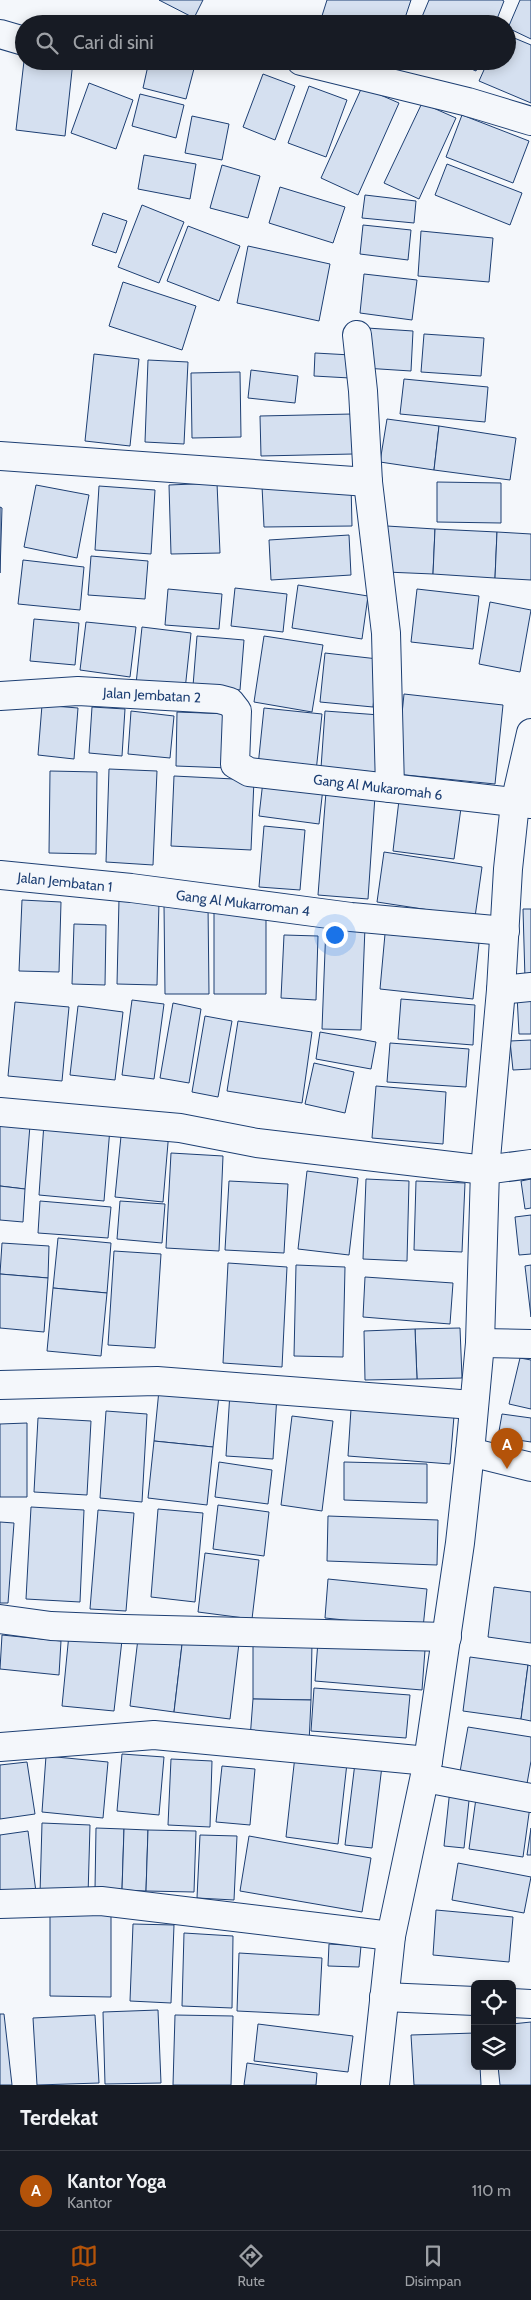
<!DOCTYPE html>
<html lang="id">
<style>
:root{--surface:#171b24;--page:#242831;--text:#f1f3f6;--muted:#9ea1a6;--line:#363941;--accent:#b45309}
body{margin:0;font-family:Cabin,sans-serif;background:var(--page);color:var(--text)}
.controls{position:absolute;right:15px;bottom:15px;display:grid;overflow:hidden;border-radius:8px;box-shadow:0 2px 12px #0003}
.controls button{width:45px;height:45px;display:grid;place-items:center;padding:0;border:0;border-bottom:1px solid var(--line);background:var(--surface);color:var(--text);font:25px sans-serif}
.you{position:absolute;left:334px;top:934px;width:18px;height:18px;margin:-12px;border:4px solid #fff;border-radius:50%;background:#1a73e8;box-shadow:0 0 0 8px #1a73e833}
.badge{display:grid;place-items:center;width:32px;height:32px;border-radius:50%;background:var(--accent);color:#fff;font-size:16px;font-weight:700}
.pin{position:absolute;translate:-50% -41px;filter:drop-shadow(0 1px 2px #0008)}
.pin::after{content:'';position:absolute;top:26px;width:18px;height:15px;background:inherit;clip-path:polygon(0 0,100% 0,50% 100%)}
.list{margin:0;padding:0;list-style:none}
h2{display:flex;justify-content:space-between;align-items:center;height:65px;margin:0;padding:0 20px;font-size:21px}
h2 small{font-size:16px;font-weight:400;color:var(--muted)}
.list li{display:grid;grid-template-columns:32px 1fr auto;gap:15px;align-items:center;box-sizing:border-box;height:80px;padding:0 20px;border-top:1px solid var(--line)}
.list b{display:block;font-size:19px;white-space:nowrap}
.list p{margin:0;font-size:16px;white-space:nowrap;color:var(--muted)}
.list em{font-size:16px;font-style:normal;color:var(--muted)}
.icon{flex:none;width:28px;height:28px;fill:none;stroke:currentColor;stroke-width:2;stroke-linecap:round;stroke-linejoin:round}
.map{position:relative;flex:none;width:531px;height:2085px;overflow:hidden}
.search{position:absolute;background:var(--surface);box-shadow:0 2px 12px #0003;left:15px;right:15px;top:15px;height:55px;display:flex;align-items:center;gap:12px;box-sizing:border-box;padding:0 18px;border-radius:28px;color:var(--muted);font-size:19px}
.sheet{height:145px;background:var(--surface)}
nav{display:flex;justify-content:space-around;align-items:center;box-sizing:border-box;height:70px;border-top:1px solid var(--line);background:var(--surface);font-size:14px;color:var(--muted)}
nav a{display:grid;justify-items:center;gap:2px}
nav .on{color:var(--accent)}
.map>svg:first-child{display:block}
.building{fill:#d5e0f0;stroke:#1d3f73}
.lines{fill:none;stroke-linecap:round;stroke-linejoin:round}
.minor-casing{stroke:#1d3f73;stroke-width:30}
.minor{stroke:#f4f7fb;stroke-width:28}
.labels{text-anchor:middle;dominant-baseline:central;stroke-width:4;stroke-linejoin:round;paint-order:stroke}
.street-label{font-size:14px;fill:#1d3f73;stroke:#f4f7fb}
</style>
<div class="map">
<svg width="531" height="2085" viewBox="0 0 531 2085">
<rect width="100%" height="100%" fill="#f4f7fb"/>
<g class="building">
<path d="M159 0H203L194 18Z"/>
<path d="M327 0H411L403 24H337L321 19Z"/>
<path d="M429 0H502L504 1 495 24H419Z"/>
<path d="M520 0H531V39L508 28Z"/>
<path d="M507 35 531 45V103L479 81 488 61H507Z"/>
<path d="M24 61H73L65 136 16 130Z"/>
<path d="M149 61H196L186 99 143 88Z"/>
<path d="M453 61H480L476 71Z"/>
<path d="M263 74 295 86 275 140 243 127Z"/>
<path d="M89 83 133 100 116 149 71 133Z"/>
<path d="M309 86 347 100 326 157 288 143Z"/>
<path d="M362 87 399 103 358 195 321 178Z"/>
<path d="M140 94 184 105 176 138 132 126Z"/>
<path d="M422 103 456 118 419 199 384 183Z"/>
<path d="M462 115 529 141 513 183 446 157Z"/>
<path d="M192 116 229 124 222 160 185 153Z"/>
<path d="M144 155 196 164 190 199 138 189Z"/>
<path d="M447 164 522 193 510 225 435 195Z"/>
<path d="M222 165 260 176 248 218 210 208Z"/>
<path d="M280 187 345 207 333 243 269 223Z"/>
<path d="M365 195 416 201 414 223 362 218Z"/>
<path d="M142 205 184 222 159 283 118 267Z"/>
<path d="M103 213 127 221 116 253 92 245Z"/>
<path d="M363 225 411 230 408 260 360 254Z"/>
<path d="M188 226 240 246 219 301 167 281Z"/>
<path d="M421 231 493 238 489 282 418 276Z"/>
<path d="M248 246 330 264 319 321 237 303Z"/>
<path d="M364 274 417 280 412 320 360 313Z"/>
<path d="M123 282 196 306 182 350 109 326Z"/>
<path d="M367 328 413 331 411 371 364 368Z"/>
<path d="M424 334 484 338 481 376 421 372Z"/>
<path d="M315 353 351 355 350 378 314 376Z"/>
<path d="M94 354 139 359 130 446 85 441Z"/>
<path d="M148 360 188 362 184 444 145 442Z"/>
<path d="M251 370 298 376 295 403 248 398Z"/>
<path d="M240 372 241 437 192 438 191 373Z"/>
<path d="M404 379 488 387 485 422 400 414Z"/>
<path d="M352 414 353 454 261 456 260 416Z"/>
<path d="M387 419 439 426 434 470 380 462Z"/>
<path d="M439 426 516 438 510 480 434 470Z"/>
<path d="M437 482 501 483V523L437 522Z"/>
<path d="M217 483 220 553 171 554 169 485Z"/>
<path d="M351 484 352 526 264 527 262 486Z"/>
<path d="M36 485 89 495 77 558 24 547Z"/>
<path d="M99 486 155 490 151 554 95 550Z"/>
<path d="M0 507 2 508 0 573Z"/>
<path d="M387 526 435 529 433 574 386 572Z"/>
<path d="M435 529 497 532 495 578 433 574Z"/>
<path d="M497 532 531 534V580L495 578Z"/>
<path d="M349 535 351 575 271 580 269 540Z"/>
<path d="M91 556 148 561 145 599 88 595Z"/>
<path d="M23 560 84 567 80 610 18 604Z"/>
<path d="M298 585 368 596 362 639 292 628Z"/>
<path d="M235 588 287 594 283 632 231 626Z"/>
<path d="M168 589 222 594 219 629 165 625Z"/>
<path d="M417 589 479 596 473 649 411 642Z"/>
<path d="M490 602 531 610 520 672 479 664Z"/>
<path d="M34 619 79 623 75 665 30 661Z"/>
<path d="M86 622 136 627 130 677 80 670Z"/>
<path d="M142 627 191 633 185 690 136 684Z"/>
<path d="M197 636 244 640 240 690 193 686Z"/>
<path d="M264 636 323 645 312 712 254 702Z"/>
<path d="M325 653 378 659 373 707 320 702Z"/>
<path d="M404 694 503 705 495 784 396 774Z"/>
<path d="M42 705 78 708 74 759 38 755Z"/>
<path d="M92 707 125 709 122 756 89 753Z"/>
<path d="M264 708 322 714 316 772 258 766Z"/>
<path d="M131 711 174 716 170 758 128 754Z"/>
<path d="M325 711 380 715 376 772 321 768Z"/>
<path d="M177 712 231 714 229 768 176 766Z"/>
<path d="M109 769 157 771 153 865 106 862Z"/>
<path d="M50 771 97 772 96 854 49 853Z"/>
<path d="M174 776 254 780 251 850 171 846Z"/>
<path d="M263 781 323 788 319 824 259 816Z"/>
<path d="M326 792 375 796 368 899 318 895Z"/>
<path d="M399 800 461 808 454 859 393 851Z"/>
<path d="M264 826 305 830 300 890 259 887Z"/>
<path d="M384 852 482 867 475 917 377 902Z"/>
<path d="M119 899 159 901 157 985 117 984Z"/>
<path d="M22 900 61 902 59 972 19 971Z"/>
<path d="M164 905H208L209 994H165Z"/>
<path d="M214 907 266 908V994H214Z"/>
<path d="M523 909H531V979H525Z"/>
<path d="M74 924 106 925 105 985 72 984Z"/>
<path d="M326 925 365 927 361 1030 322 1029Z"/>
<path d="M385 934 479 943 473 999 380 989Z"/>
<path d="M284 935 318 936 316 1000 281 998Z"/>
<path d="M517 995H531V1034H519Z"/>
<path d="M401 999 475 1005 473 1045 398 1039Z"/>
<path d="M132 1000 164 1004 154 1079 122 1075Z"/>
<path d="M15 1002 69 1007 62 1081 8 1076Z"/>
<path d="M173 1003 201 1009 189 1083 160 1078Z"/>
<path d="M78 1006 123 1012 115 1080 70 1075Z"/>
<path d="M205 1016 232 1021 218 1097 192 1092Z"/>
<path d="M238 1021 312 1032 302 1103 227 1091Z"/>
<path d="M320 1032 376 1042 371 1069 316 1059Z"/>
<path d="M531 1040V1069L513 1070 510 1041Z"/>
<path d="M390 1043 469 1049 466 1087 387 1082Z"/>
<path d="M314 1063 354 1072 345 1113 305 1104Z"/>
<path d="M376 1086 446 1092 443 1144 372 1138Z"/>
<path d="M0 1123 30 1125 25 1189 0 1186Z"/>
<path d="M44 1123 110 1128 104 1201 39 1195Z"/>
<path d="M122 1126 169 1131 163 1202 115 1197Z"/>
<path d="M171 1153 223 1156 219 1251 166 1248Z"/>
<path d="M307 1171 358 1178 349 1255 298 1249Z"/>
<path d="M366 1179 409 1181 407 1261 363 1259Z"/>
<path d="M531 1179V1208L525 1209 521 1181Z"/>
<path d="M229 1181 288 1184 284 1253 225 1250Z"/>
<path d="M416 1181 465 1183 462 1252 414 1250Z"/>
<path d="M0 1186 25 1189 23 1222 0 1220Z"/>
<path d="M40 1201 111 1207 108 1238 38 1233Z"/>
<path d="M120 1201 165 1204 162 1243 117 1239Z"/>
<path d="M531 1215V1254L519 1255 515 1217Z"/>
<path d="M58 1238 111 1243 107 1293 53 1288Z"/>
<path d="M2 1243 49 1246 48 1278 0 1274Z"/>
<path d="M114 1251 161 1254 155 1348 108 1345Z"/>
<path d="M228 1263 287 1267 282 1367 223 1363Z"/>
<path d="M296 1265 345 1267 343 1357 294 1356Z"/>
<path d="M531 1265V1317L525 1266Z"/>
<path d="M0 1274 48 1278 44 1332 0 1328Z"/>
<path d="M365 1277 453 1283 450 1324 363 1317Z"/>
<path d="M53 1288 107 1293 101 1356 47 1351Z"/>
<path d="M460 1328 462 1378 417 1379 415 1329Z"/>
<path d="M415 1329 417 1379 365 1380 364 1331Z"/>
<path d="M520 1358 531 1360V1409L509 1404Z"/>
<path d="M159 1390 219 1396 213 1447 154 1441Z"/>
<path d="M230 1392 277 1395 273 1459 226 1456Z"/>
<path d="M351 1409 454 1416 450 1464 348 1456Z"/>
<path d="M106 1411 147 1414 142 1502 100 1498Z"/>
<path d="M502 1414 531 1418V1442L498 1437Z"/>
<path d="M292 1416 333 1421 322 1511 281 1505Z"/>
<path d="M38 1418 91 1421 87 1495 34 1492Z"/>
<path d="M27 1423V1497H0V1424Z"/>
<path d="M154 1441 213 1447 207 1505 148 1498Z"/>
<path d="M219 1462 272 1470 268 1504 215 1497Z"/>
<path d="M344 1462 427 1464V1503L344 1500Z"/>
<path d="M218 1505 269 1512 264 1556 213 1549Z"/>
<path d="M31 1507 84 1510 80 1602 26 1599Z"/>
<path d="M158 1509 203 1513 195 1602 151 1597Z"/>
<path d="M98 1510 134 1513 126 1611 90 1609Z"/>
<path d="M328 1516 438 1520 437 1565 327 1561Z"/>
<path d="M0 1522 14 1523 8 1603H0Z"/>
<path d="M205 1553 259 1560 252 1619 198 1612Z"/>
<path d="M328 1579 427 1589 423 1628 325 1618Z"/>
<path d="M494 1587 531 1592V1643L488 1637Z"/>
<path d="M139 1630 183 1636 174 1712 130 1706Z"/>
<path d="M69 1634 122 1640 114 1711 62 1706Z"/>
<path d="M2 1635 61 1641 59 1675 0 1669Z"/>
<path d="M183 1636 239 1643 230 1719 174 1712Z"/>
<path d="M253 1640 312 1642 311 1700 253 1699Z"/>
<path d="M318 1641 425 1650 422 1690 315 1681Z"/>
<path d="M470 1657 528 1665 521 1719 463 1711Z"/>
<path d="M528 1665 531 1666V1721L521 1719Z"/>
<path d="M314 1688 410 1695 406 1738 311 1731Z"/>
<path d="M253 1699 311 1700 309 1743 250 1739Z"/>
<path d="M468 1727 531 1737V1761L525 1795 458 1783Z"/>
<path d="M122 1754 164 1757 159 1815 117 1811Z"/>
<path d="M46 1756 108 1762 103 1818 42 1812Z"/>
<path d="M295 1756 347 1763 338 1844 286 1837Z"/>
<path d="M171 1759 212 1761 210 1827 168 1825Z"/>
<path d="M27 1762 35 1814 0 1819V1765Z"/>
<path d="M355 1763 382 1766 372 1848 345 1845Z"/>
<path d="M222 1766 255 1769 250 1825 216 1822Z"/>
<path d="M450 1789 470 1791 464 1848 444 1846Z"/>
<path d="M477 1791 531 1799 523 1857 469 1849Z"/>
<path d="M42 1823 90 1825 88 1896 40 1894Z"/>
<path d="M96 1828 124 1829 122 1890 95 1889Z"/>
<path d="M531 1828V1855H527Z"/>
<path d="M124 1829 148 1830 146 1891 122 1890Z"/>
<path d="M148 1830 196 1831 194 1892 146 1891Z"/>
<path d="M28 1831 36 1892 0 1896V1835Z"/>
<path d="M200 1835 237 1836 234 1900 197 1898Z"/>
<path d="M249 1836 371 1858 362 1912 240 1891Z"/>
<path d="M458 1863 531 1877 524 1913 452 1900Z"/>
<path d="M436 1910 513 1917 509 1962 433 1955Z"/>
<path d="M50 1914H111V1997L50 1996Z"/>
<path d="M133 1924 174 1925 171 2003 130 2001Z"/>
<path d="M184 1933 233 1936 232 2008 182 2006Z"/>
<path d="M329 1944 361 1946 359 1967 328 1966Z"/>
<path d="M239 1953 322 1958 319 2015 237 2011Z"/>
<path d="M158 2010 161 2083 105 2084 103 2012Z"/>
<path d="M0 2014H4L12 2085H0Z"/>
<path d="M95 2015 99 2083 37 2085 33 2018Z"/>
<path d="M175 2015 233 2016 231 2085H173Z"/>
<path d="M531 2022V2085H500L498 2066H512V2024Z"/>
<path d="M258 2024 353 2036 348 2072 254 2061Z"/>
<path d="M475 2033V2066H480L481 2085H414L411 2035Z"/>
<path d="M247 2063 317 2073 316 2085H244Z"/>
</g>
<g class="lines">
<g class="minor-casing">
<g id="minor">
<path d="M0 34 24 41"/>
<path d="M301 61 468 102 531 121"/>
<path d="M357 335 363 391 368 482 386 633 390 788"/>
<path d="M0 456 368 482"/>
<path d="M0 696 78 691 219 699 230 702 237 711 235 764 249 772 531 804"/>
<path d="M0 875 131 888 351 917 505 931"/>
<path d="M501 990 531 987"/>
<path d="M0 1112 180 1128 257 1143 485 1170 531 1164"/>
<path d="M480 1343 531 1344"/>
<path d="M0 1385 157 1381 473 1405"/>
<path d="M470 1452 531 1467"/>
<path d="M0 1619 51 1626 124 1629 447 1637"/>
<path d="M0 1747 154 1735 428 1761"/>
<path d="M425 1778 531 1798"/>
<path d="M0 1904 101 1901 391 1936"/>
<path d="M384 1997 475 2001"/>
<path d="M512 2003 531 2004"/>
<path d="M375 2085 391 1936 428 1761 460 1543 470 1452 480 1343 485 1170 501 990 508 869 515 803 531 733"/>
</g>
</g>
<use href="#minor" class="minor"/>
</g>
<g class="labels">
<g class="street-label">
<text transform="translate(152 695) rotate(3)">Jalan Jembatan 2</text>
<text transform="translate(378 787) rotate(7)">Gang Al Mukaromah 6</text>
<text transform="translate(65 882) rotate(6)">Jalan Jembatan 1</text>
<text transform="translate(243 903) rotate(7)">Gang Al Mukarroman 4</text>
</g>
</g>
</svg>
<div class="controls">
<button><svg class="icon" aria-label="locate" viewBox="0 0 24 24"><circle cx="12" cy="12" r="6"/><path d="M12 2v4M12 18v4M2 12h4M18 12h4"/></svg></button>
<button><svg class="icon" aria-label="layers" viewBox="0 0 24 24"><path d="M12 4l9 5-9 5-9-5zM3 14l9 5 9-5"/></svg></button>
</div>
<div class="you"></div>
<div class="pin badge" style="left:507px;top:1469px">A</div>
<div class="search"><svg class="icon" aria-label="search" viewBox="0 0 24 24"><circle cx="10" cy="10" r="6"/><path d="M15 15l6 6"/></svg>Cari di sini</div>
</div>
<section class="sheet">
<h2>Terdekat<small></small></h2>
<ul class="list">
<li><span class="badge">A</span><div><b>Kantor Yoga</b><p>Kantor</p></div><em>110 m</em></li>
</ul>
</section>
<nav>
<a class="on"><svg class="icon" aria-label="map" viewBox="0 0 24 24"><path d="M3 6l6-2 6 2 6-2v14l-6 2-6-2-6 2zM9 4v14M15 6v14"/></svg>Peta</a>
<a><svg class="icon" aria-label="directions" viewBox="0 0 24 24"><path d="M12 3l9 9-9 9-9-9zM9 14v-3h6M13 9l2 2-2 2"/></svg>Rute</a>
<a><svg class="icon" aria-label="saved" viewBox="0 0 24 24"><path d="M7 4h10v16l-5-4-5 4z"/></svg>Disimpan</a>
</nav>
